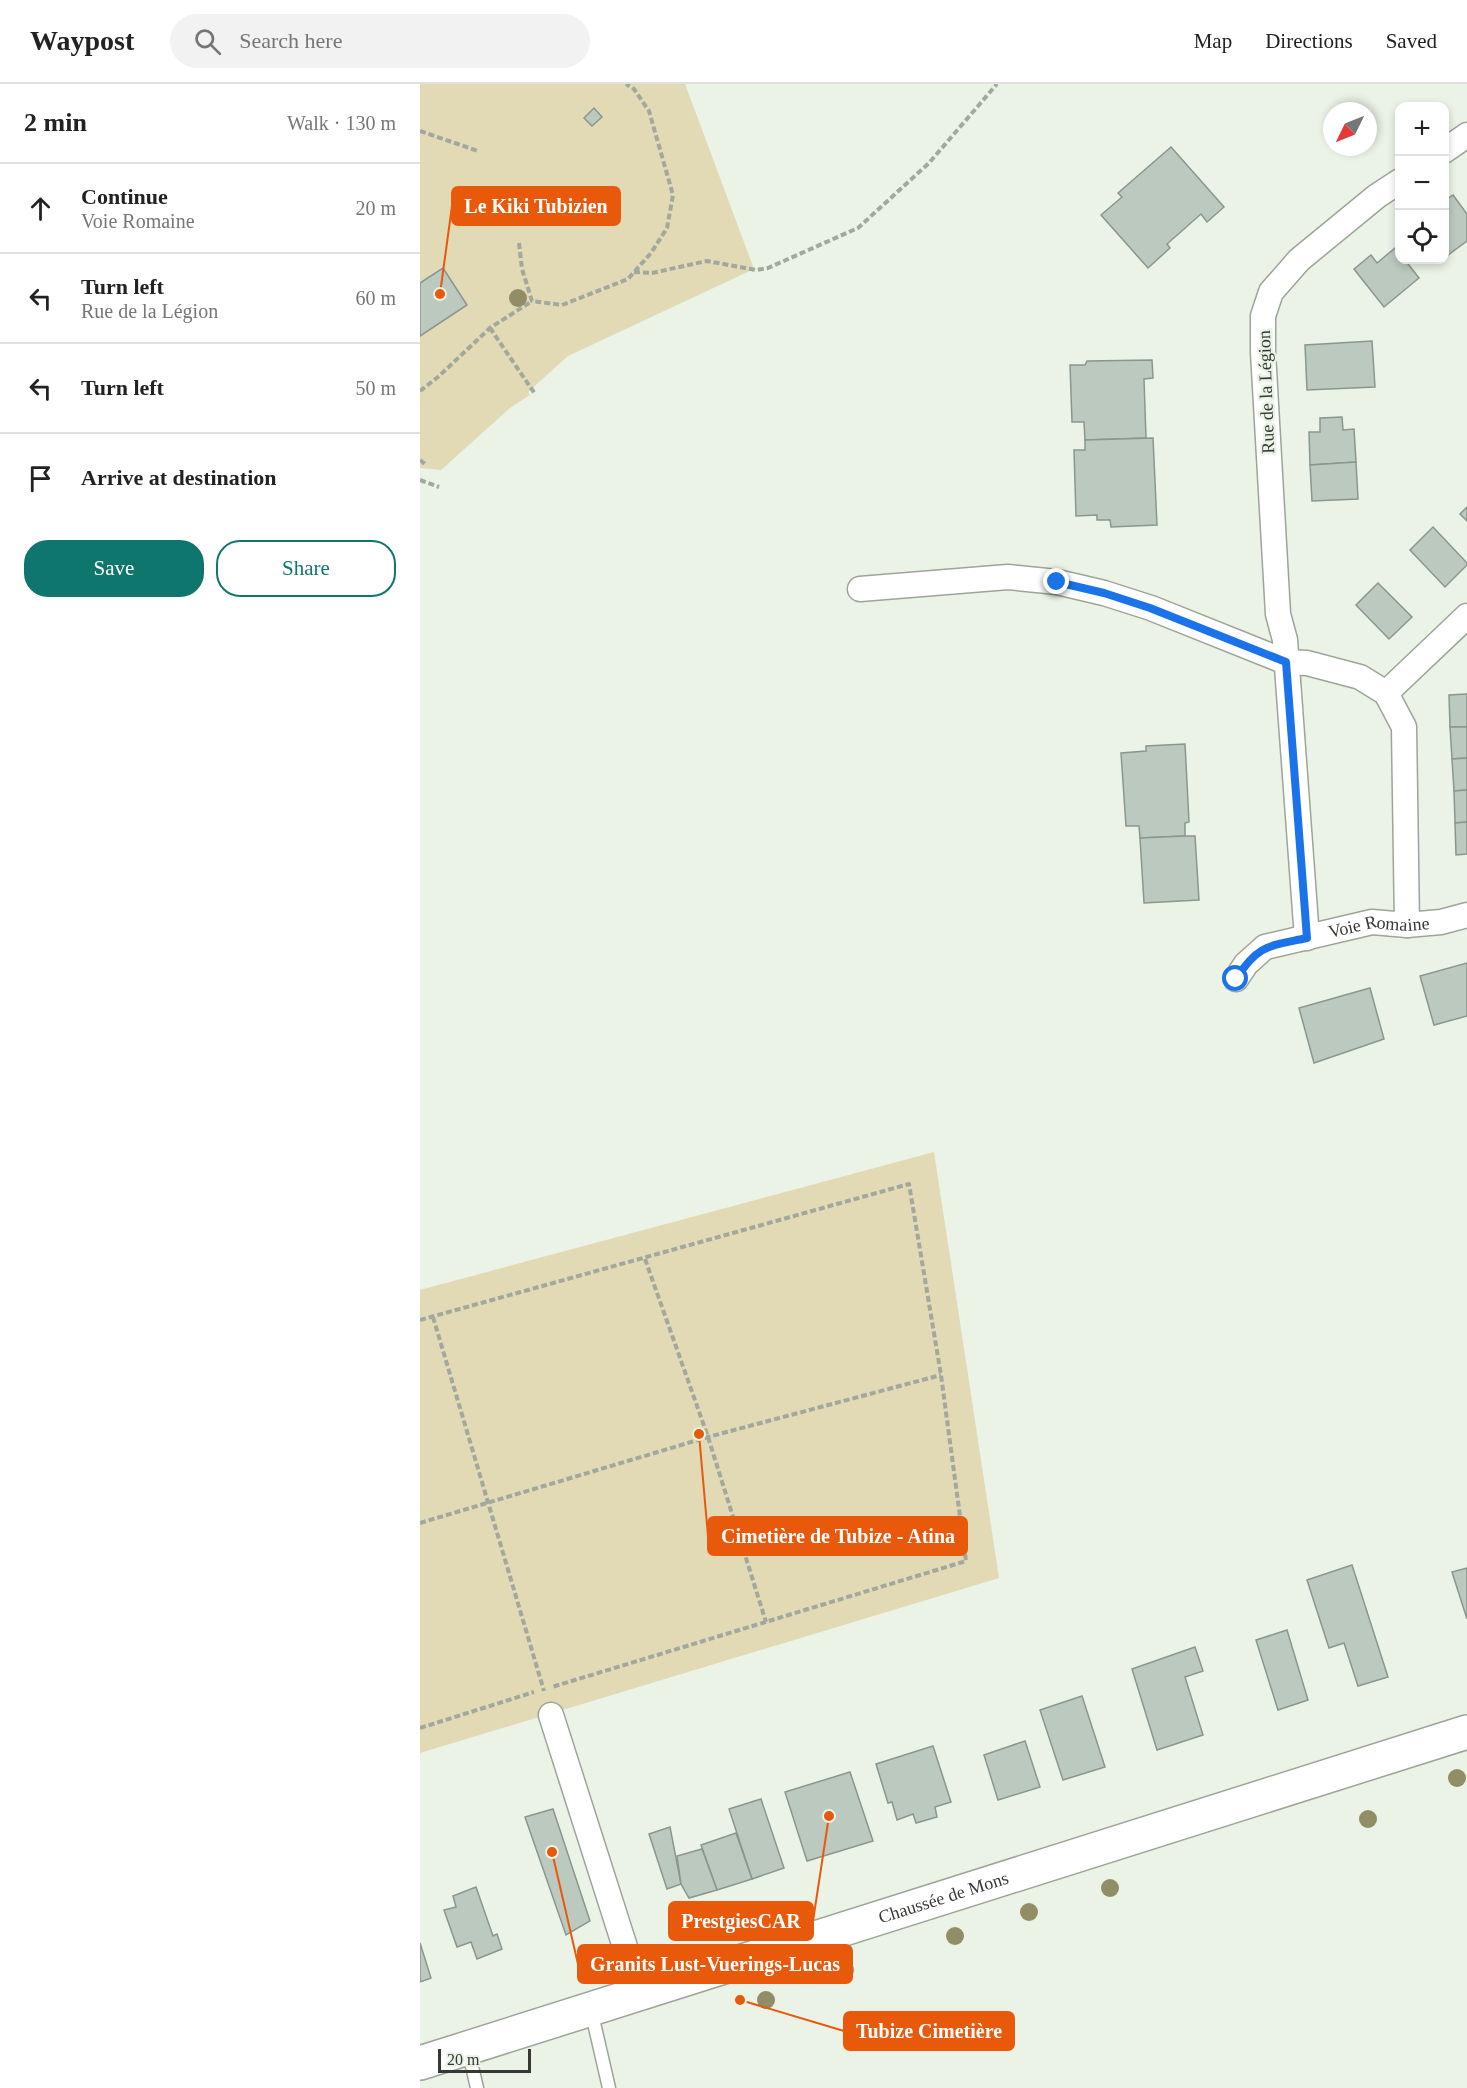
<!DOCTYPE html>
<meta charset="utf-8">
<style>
:root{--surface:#fff;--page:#f2f2f2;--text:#222;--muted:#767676;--line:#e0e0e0;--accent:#0f766e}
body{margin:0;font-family:Georgia,serif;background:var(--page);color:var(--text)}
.controls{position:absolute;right:18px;top:18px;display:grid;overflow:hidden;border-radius:12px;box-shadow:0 3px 9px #0003}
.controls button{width:54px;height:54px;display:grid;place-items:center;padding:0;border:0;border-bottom:2px solid var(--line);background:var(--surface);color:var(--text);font:30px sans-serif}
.compass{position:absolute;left:903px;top:18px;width:54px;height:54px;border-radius:50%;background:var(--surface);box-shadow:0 3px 9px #0003;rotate:227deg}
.scale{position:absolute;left:18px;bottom:15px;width:93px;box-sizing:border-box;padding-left:6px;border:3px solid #353833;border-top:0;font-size:16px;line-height:21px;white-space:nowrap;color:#353833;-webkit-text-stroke:4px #eaf3e5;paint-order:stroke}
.stop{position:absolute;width:18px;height:18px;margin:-14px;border:4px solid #1a73e8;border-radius:50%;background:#fff}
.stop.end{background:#1a73e8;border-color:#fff;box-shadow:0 2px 6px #0008}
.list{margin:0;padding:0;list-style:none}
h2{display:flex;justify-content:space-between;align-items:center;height:78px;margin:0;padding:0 24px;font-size:26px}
h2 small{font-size:20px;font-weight:400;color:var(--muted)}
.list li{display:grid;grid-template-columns:39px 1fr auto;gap:18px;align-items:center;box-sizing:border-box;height:90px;padding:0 24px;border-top:2px solid var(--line)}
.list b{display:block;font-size:22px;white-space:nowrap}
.list p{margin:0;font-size:20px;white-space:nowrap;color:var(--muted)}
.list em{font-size:20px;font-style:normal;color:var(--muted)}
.actions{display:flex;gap:12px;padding:18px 24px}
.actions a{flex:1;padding:14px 0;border:2px solid var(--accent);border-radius:24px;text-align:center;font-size:21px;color:var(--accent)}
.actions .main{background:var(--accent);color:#fff}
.icon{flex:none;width:33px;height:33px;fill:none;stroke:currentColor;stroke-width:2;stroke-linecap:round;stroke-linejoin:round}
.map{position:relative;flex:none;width:1047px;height:2004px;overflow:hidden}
header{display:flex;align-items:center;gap:36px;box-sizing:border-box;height:84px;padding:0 30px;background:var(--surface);border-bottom:2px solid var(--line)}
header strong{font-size:28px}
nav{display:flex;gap:33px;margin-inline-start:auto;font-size:21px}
.search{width:420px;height:54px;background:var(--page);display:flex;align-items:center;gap:15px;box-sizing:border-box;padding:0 21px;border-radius:33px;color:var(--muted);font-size:22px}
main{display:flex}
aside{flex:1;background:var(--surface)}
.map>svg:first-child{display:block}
.green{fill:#e2d9b5}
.building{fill:#bbc9bf;stroke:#8a978e;stroke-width:1.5}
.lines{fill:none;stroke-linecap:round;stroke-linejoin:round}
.service-casing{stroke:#9ca598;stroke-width:15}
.minor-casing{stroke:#9ca598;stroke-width:27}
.primary-casing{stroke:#9ca598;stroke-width:36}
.path{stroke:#a1a89e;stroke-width:4;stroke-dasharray:6 3;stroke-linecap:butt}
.service{stroke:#fff;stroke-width:12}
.minor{stroke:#fff;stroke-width:24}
.primary{stroke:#fff;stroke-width:33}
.tree{fill:#918d67}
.route{stroke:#1a73e8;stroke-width:8}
.labels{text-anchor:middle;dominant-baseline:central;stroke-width:5;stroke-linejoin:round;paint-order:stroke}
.street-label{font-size:18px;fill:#353833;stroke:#eaf3e5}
.leader{fill:none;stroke:#e8590c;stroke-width:2}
.callout-dot{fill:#e8590c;stroke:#eaf3e5;stroke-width:2}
.callout{fill:#e8590c;stroke:#e8590c;stroke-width:2}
.callout-label{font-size:20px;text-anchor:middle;font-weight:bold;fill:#fff}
</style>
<header>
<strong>Waypost</strong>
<div class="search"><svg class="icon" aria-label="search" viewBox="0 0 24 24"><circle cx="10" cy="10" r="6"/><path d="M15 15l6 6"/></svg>Search here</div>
<nav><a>Map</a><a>Directions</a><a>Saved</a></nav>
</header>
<main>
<aside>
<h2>2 min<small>Walk · 130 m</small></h2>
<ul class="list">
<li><svg class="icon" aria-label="ahead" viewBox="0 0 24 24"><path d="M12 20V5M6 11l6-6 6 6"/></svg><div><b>Continue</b><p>Voie Romaine</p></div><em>20 m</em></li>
<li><svg class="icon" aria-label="left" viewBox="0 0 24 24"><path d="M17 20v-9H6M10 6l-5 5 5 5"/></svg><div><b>Turn left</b><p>Rue de la Légion</p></div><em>60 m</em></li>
<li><svg class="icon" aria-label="left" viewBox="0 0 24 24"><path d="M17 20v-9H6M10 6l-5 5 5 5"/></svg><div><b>Turn left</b></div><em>50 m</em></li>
<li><svg class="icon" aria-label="arrive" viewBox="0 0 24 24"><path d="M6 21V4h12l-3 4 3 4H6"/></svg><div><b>Arrive at destination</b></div></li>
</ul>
<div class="actions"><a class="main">Save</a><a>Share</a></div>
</aside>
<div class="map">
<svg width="1047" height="2004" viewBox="0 0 1047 2004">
<rect width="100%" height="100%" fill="#eaf3e5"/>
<g class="green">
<path d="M0 0H265L334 185 148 272 108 308 110 311 90 324 21 386 0 384Z"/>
<path d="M514 1068 579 1494 0 1669V1206Z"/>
</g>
<g class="building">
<path d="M174 24 182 33 172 42 164 34Z"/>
<path d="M751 63 804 123 787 138 781 130 747 160 750 164 728 184 681 131 702 113 698 109Z"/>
<path d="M1033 111 1047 130V157L1024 174V117Z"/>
<path d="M975 164 980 169V176H985L999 194 964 223 934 185 951 171 957 179Z"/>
<path d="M23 184 47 221 0 252V199Z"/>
<path d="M952 257 955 303 887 306 885 261Z"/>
<path d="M732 276 733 294 724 295 726 354 665 356 664 338H652L650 281H665L667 277Z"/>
<path d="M922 333 923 346 934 345 936 378 890 381 889 348H900V334Z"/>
<path d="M733 354 737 441 691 443 690 436H677V431L656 432 654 366H665V356Z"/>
<path d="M936 378 938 415 892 417 890 381Z"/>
<path d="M1047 423V437L1040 430Z"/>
<path d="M1013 443 1047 479V481L1025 503 990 466Z"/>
<path d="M958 499 992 533 969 555 936 521Z"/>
<path d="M1047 610V643H1030L1029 611Z"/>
<path d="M1030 643H1047V674L1032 675Z"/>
<path d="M765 660 769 738 765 739V752L720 754 719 742H706L701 669 726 667V662Z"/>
<path d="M1047 674V706L1034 707 1032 675Z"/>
<path d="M1047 706V738L1035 739 1034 707Z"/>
<path d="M1047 738V770L1036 771 1035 739Z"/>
<path d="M765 752H775L779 816 724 819 720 754Z"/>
<path d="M1047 879V932L1014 941 1000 892Z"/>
<path d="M950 904 964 955 894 979 879 924Z"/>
<path d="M932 1481 968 1593 938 1602 924 1559 909 1564 887 1496Z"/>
<path d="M1047 1484V1535L1032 1488Z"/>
<path d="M867 1546 888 1616 858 1626 836 1556Z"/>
<path d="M775 1563 783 1587 765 1593 783 1651 737 1666 712 1585Z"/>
<path d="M662 1612 685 1683 643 1696 620 1626Z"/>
<path d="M605 1657 620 1703 578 1716 564 1671Z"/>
<path d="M513 1662 531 1718 515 1723 517 1733 496 1739 493 1730 477 1736 472 1718 468 1719 456 1680Z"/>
<path d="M430 1688 453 1757 387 1777 365 1708Z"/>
<path d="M341 1715 364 1784 332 1795 309 1725Z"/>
<path d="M133 1725 170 1837 146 1851 105 1733Z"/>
<path d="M250 1743 261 1800 247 1805 229 1750Z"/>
<path d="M316 1749 332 1795 297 1806 281 1761Z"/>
<path d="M282 1765 297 1806 269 1814 261 1800 257 1772Z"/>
<path d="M56 1803 73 1852 77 1850 82 1865 57 1875 51 1858 37 1863 24 1826 36 1823 33 1812Z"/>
<path d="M0 1859 11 1894 0 1898Z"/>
</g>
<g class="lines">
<g class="service-casing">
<g id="service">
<path d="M171 1926 189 2004"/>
<path d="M48 1965 57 2004"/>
</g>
</g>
<g class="minor-casing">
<g id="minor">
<path d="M1024 67 1047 51"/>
<path d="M440 505 588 493 637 498 684 509 731 524 866 578 887 579 940 593 966 609"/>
<path d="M987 841 984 643 966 609 1047 532"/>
<path d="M887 854 865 556 858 530 843 268V232L851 208 879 176 957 112 980 97"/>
<path id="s1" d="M816 895 826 880 845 863 952 838 987 841 1021 838 1047 831"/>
<path d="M131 1631 220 1910"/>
</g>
</g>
<g class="primary-casing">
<g id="primary">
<path id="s2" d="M0 1979 1047 1648"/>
</g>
</g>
<g class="path">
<path d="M0 47 58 67"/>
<path d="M99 159 102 185 112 217 142 221 208 195 231 169 247 144 253 111 229 27 214 5 206 0"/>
<path d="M214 188 232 189 287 177 336 186 348 184 438 144 509 79 577 0"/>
<path d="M70 244 115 310"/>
<path d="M0 307 18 293 70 244 112 217"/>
<path d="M0 376 5 380"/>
<path d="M0 396 19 403"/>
<path d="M225 1175 288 1353 346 1538"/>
<path d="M13 1233 124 1607"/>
<path d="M0 1236 489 1100 521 1291 546 1477 132 1603"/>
<path d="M0 1439 288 1353 521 1291"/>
<path d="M0 1644 114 1608"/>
</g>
<use href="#service" class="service"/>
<use href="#minor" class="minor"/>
<use href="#primary" class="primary"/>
</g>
<g class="tree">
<circle cx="98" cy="214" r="9"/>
<circle cx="1037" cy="1694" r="9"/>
<circle cx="948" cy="1735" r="9"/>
<circle cx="690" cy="1804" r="9"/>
<circle cx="609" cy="1828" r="9"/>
<circle cx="535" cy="1852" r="9"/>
<circle cx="425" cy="1886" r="9"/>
<circle cx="346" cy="1916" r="9"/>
</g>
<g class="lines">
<path class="route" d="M637 498 684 509 730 524 866 578 887 854C850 862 838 860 816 895"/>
</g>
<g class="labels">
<g class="street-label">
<text transform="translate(846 308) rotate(-92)">Rue de la Légion</text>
<text stroke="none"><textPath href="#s1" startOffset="160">Voie Romaine</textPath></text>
<text stroke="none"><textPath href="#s2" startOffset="549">Chaussée de Mons</textPath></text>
</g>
</g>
<path class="leader" d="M20 210L32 122M279 1350L288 1452M409 1732L393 1837M132 1768L158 1880M320 1916L424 1947"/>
<g class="callout-dot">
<circle cx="20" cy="210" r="6"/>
<circle cx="279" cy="1350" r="6"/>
<circle cx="409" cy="1732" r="6"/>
<circle cx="132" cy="1768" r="6"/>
<circle cx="320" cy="1916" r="6"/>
</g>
<g class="callout">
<rect x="32" y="103" width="168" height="38" rx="6"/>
<rect x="288" y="1433" width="259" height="38" rx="6"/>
<rect x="249" y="1818" width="144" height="38" rx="6"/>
<rect x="158" y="1861" width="274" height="38" rx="6"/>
<rect x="424" y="1928" width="170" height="38" rx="6"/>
</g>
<g class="callout-label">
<text x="116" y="129">Le Kiki Tubizien</text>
<text x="418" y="1459">Cimetière de Tubize - Atina</text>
<text x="321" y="1844">PrestgiesCAR</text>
<text x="295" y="1887">Granits Lust-Vuerings-Lucas</text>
<text x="509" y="1954">Tubize Cimetière</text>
</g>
</svg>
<div class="controls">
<button>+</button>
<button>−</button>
<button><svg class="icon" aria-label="locate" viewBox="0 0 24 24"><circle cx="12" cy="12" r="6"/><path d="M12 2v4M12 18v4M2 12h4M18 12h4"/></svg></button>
</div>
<svg class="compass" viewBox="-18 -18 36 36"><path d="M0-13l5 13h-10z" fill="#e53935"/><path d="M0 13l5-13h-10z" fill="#767676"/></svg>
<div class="scale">20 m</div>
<div class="stop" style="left:816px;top:895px"></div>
<div class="stop end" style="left:637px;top:498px"></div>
</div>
</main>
